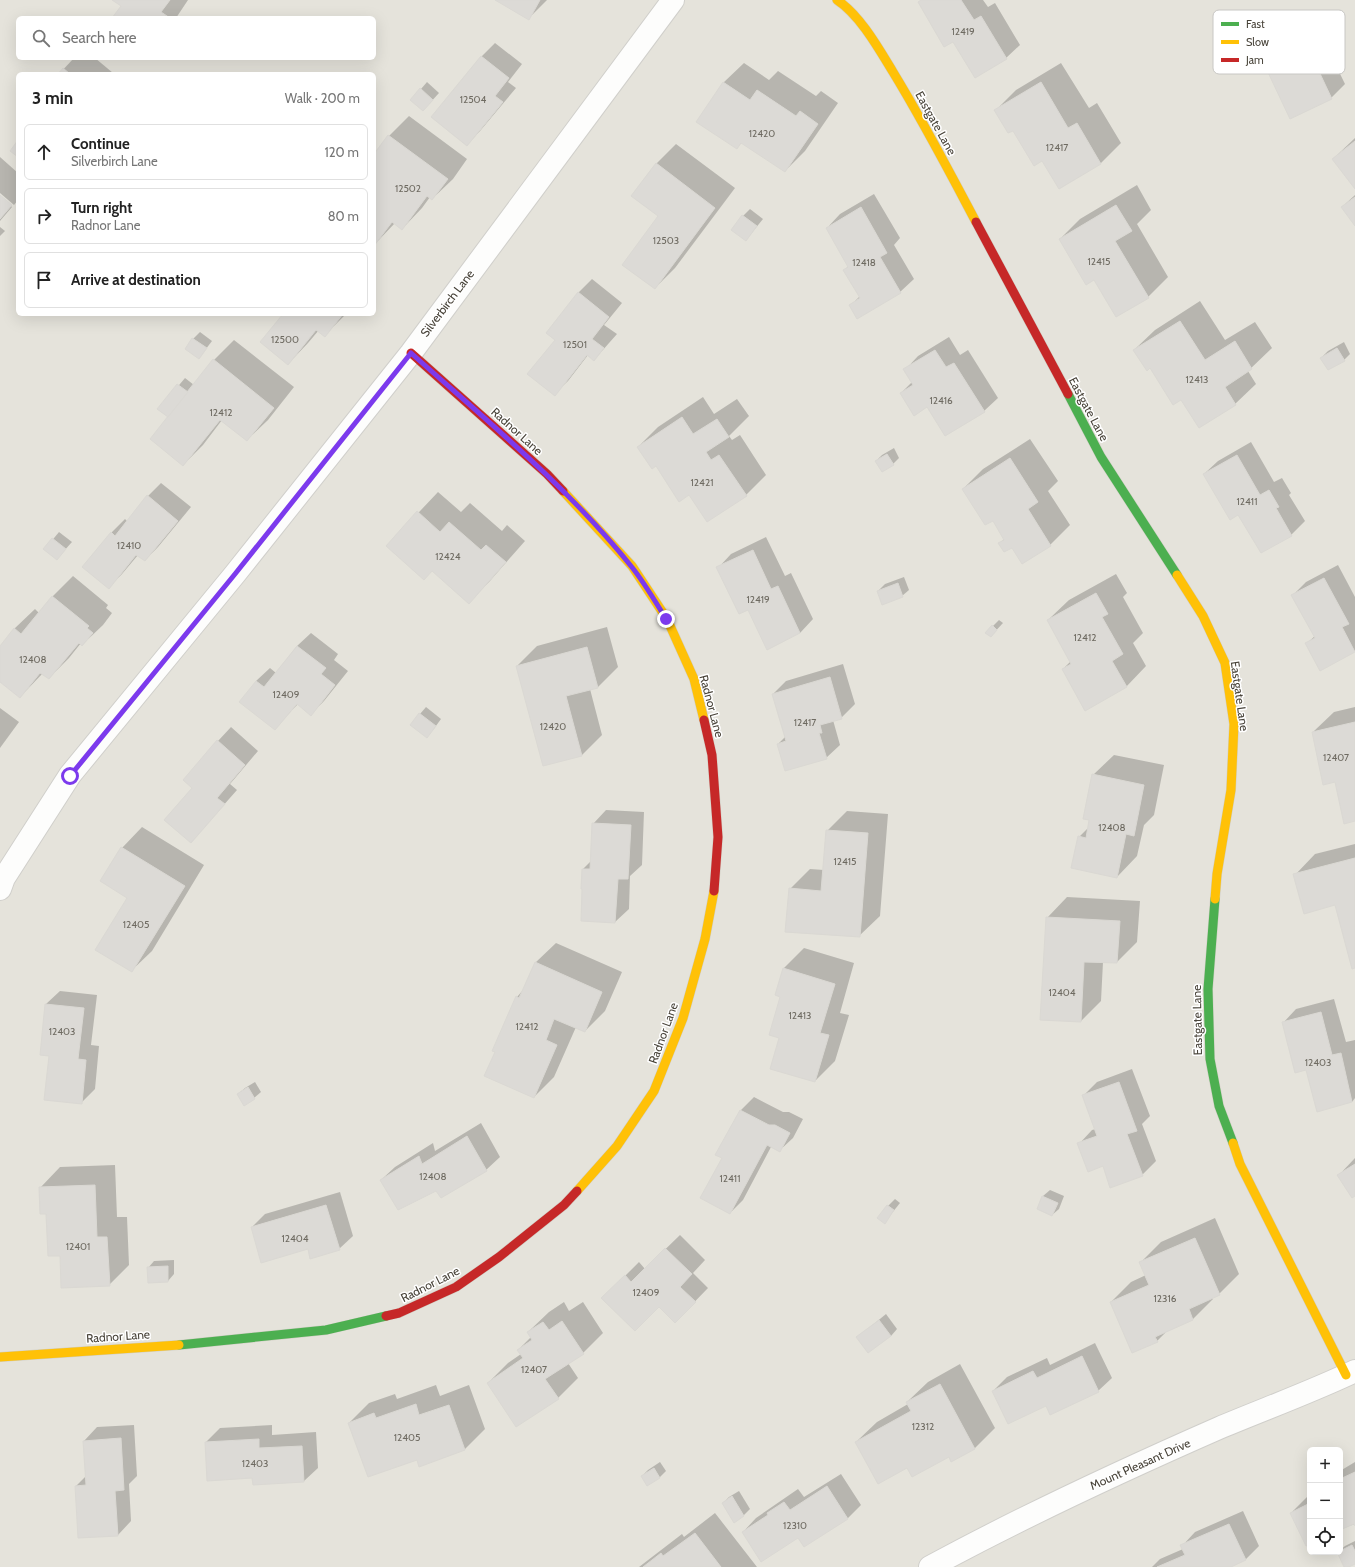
<!DOCTYPE html>
<meta charset="utf-8">
<style>
:root{--surface:#fff;--page:#f6f6f6;--text:#222;--muted:#767676;--line:#e0e0e0}
body{margin:0;font-family:Cabin,sans-serif;background:var(--page);color:var(--text)}
.controls{position:absolute;right:12px;bottom:12px;display:grid;overflow:hidden;border-radius:6px;box-shadow:0 4px 16px #0002}
.controls button{width:36px;height:36px;display:grid;place-items:center;padding:0;border:0;border-bottom:1px solid var(--line);background:var(--surface);color:var(--text);font:20px sans-serif}
.stop{position:absolute;width:12px;height:12px;margin:-9px;border:3px solid #7c3aed;border-radius:50%;background:#fff}
.stop.end{background:#7c3aed;border-color:#fff;box-shadow:0 1px 4px #0008}
.list{margin:0;padding:0;list-style:none}
h2{display:flex;justify-content:space-between;align-items:center;height:52px;margin:0;padding:0 16px;font-size:17px}
h2 small{font-size:13px;font-weight:400;color:var(--muted)}
.list li{display:grid;grid-template-columns:26px 1fr auto;gap:12px;align-items:center;box-sizing:border-box;height:56px;margin:0 8px 8px;padding:0 8px;border:1px solid var(--line);border-radius:6px}
.list b{display:block;font-size:15px;white-space:nowrap}
.list p{margin:0;font-size:13px;white-space:nowrap;color:var(--muted)}
.list em{font-size:13px;font-style:normal;color:var(--muted)}
.icon{flex:none;width:22px;height:22px;fill:none;stroke:currentColor;stroke-width:2;stroke-linecap:round;stroke-linejoin:round}
.map{position:relative;flex:none;width:1355px;height:1567px;overflow:hidden}
.search{position:absolute;background:var(--surface);box-shadow:0 4px 16px #0002;left:16px;top:16px;width:360px;height:44px;display:flex;align-items:center;gap:10px;box-sizing:border-box;padding:0 14px;border-radius:6px;color:var(--muted);font-size:15px}
.panel{position:absolute;background:var(--surface);box-shadow:0 4px 16px #0002;left:16px;top:72px;width:360px;height:244px;border-radius:6px}
.map>svg:first-child{display:block}
.residential{fill:#e5e3db;fill-rule:evenodd}
.shadow{fill:#0003}
.building{fill:#dcdad6;stroke:#dad8d3}
.lines{fill:none;stroke-linecap:round;stroke-linejoin:round}
.street-casing{stroke:#d0cfcb;stroke-width:24}
.fast-casing{stroke:#d0cec4;stroke-width:10}
.slow-casing{stroke:#d0cec4;stroke-width:10}
.jam-casing{stroke:#d0cec4;stroke-width:10}
.street{stroke:#fdfdfc;stroke-width:22}
.fast{stroke:#4caf50;stroke-width:9}
.slow{stroke:#ffc107;stroke-width:9}
.jam{stroke:#c62828;stroke-width:9}
.route{stroke:#7c3aed;stroke-width:5}
.labels{text-anchor:middle;dominant-baseline:central;stroke-width:3;stroke-linejoin:round;paint-order:stroke}
.number-label{font-size:10px;fill:#6e6a61}
.street-label{font-size:12px;fill:#484339;stroke:#fff}
.key{fill:#fff;stroke:#c8c7c4;stroke-width:1}
.key-label{font-size:11px;fill:#484339}
</style>
<div class="map">
<svg width="1355" height="1567" viewBox="0 0 1355 1567">
<rect width="100%" height="100%" fill="#f2f1ed"/>
<path class="residential" d="M0 0H1355V1567H0ZM18 18H374V58H18ZM18 74H374V314H18ZM1310 1450H1340V1552H1310Z"/>
<g class="shadow">
<path d="M113 0H188L176 18H113L122 6Z"/>
<path d="M497 0H547L529 18Z"/>
<path d="M921 0H983L988 7 995 3 1020 45 1006 58 954 41Z"/>
<path d="M1302 19 1311 38 1320 33 1345 84 1331 98 1257 48 1270 34Z"/>
<path d="M495 43 522 64 508 82 516 88 480 131 467 145 432 117 482 56Z"/>
<path d="M74 58H95L113 73 112 74H59Z"/>
<path d="M744 63 769 80 778 71 816 96 821 91 838 103 805 151 785 171 742 142 737 148 723 83Z"/>
<path d="M1061 63 1089 108 1097 103 1121 143 1101 163 1060 188 1043 159 995 111 1016 90Z"/>
<path d="M427 82 439 93 429 104 421 89Z"/>
<path d="M409 116 467 159 453 179 432 199 430 197 422 208 402 229 395 223 374 245V156L389 136Z"/>
<path d="M1355 138V188L1333 159Z"/>
<path d="M676 144 735 188 675 268 655 288 659 216 656 164Z"/>
<path d="M0 157 18 173V200L14 205 0 193Z"/>
<path d="M1137 185 1151 210 1137 224 1168 277 1148 297 1060 239 1080 219Z"/>
<path d="M874 194 900 238 894 245 914 279 900 292 850 306 860 296 845 270 849 265 827 228 840 214Z"/>
<path d="M1355 195V224L1342 207Z"/>
<path d="M0 196 12 207 0 221Z"/>
<path d="M750 209 763 219 746 240 743 216Z"/>
<path d="M0 227 5 231 0 236Z"/>
<path d="M592 279 622 303 604 325 617 334 594 360 588 355 568 381 554 394 556 340 548 332 579 292Z"/>
<path d="M1200 301 1225 340 1255 322 1272 348 1248 371 1256 384 1235 404 1182 399 1134 350 1155 330Z"/>
<path d="M284 314H346L325 335 319 330 308 343 288 364Z"/>
<path d="M200 332 212 341 199 358 193 339Z"/>
<path d="M949 337 960 355 968 350 998 398 984 411 928 406 901 393 912 382 905 370 918 356Z"/>
<path d="M234 340 294 387 268 420 247 440 222 420 203 445 183 465 169 417 159 409 185 378 194 385 214 360Z"/>
<path d="M1344 342 1350 354 1344 360 1321 358 1328 351Z"/>
<path d="M703 397 714 414 737 399 749 416 729 436 732 440 740 435 766 475 746 495 690 494 638 447 658 427Z"/>
<path d="M1030 439 1058 481 1048 491 1070 525 1050 545 1012 546 1000 543 1005 538 993 519 963 489 983 469Z"/>
<path d="M1251 442 1274 482 1282 478 1291 493 1289 495 1305 521 1291 535 1239 514 1204 474 1218 461Z"/>
<path d="M894 448 899 458 893 464 876 461 882 455Z"/>
<path d="M161 483 191 507 158 547 145 560 138 555 122 574 109 587 111 533 125 519 128 522 148 496Z"/>
<path d="M438 492 461 512 470 503 502 531 507 525 525 541 489 582 469 602 432 570 387 546Z"/>
<path d="M59 532 72 542 63 552 45 549Z"/>
<path d="M766 537 785 576 791 573 813 619 800 633 748 608 718 568 731 554Z"/>
<path d="M1338 565 1355 597V651L1321 669 1306 644 1315 636 1293 595 1306 582Z"/>
<path d="M1116 574 1127 593 1123 597 1143 633 1133 643 1146 666 1126 687 1063 669 1071 661 1048 620 1069 600Z"/>
<path d="M73 576 108 605 106 608 112 613 103 625 82 645 81 643 69 658 49 678 43 673 20 697 0 681V647L14 629 35 609 39 613 53 596Z"/>
<path d="M904 577 909 590 902 596 878 591 885 584Z"/>
<path d="M999 620 1003 623 991 636 993 626Z"/>
<path d="M607 627 618 667 598 687 590 689 602 735 582 755 544 765 517 666 537 646Z"/>
<path d="M311 633 338 654 334 660 348 671 324 701 311 714 298 704 274 729 256 681 270 668 276 673 297 646Z"/>
<path d="M843 664 855 704 841 718 833 720 840 745 826 758 778 744 785 737 773 694 786 681Z"/>
<path d="M426 707 441 719 433 730 420 714Z"/>
<path d="M1355 707V820L1313 732 1334 712Z"/>
<path d="M0 708 19 722 0 748Z"/>
<path d="M231 727 258 751 230 784 237 790 191 842 193 788 218 741Z"/>
<path d="M1114 755 1164 765 1154 815 1144 825 1137 856 1117 877 1079 837 1089 827 1093 775Z"/>
<path d="M606 810 644 812 642 865 630 876 629 909 615 922 582 920 584 888 583 869 591 861 593 824Z"/>
<path d="M847 811 888 814 880 916 859 936 790 889 810 869 824 870 827 831Z"/>
<path d="M142 827 204 865 152 951 131 971 129 898 122 848Z"/>
<path d="M1355 844V967L1336 904 1295 875 1315 854Z"/>
<path d="M1067 897 1140 901 1137 942 1117 962H1103L1101 1001 1081 1021 1047 918Z"/>
<path d="M556 943 622 972 605 1011 585 1031 576 1027 554 1077 534 1097 496 1051 517 997 524 989 535 963Z"/>
<path d="M804 948 854 963 840 1013 849 1015 835 1061 815 1081 780 1037 784 968Z"/>
<path d="M60 991 97 995 91 1045 99 1046 95 1089 81 1103 50 1055 46 1004Z"/>
<path d="M1334 999 1346 1042 1355 1040V1098L1352 1102 1307 1069 1283 1023 1296 1009Z"/>
<path d="M1132 1069 1150 1116 1142 1124 1156 1161 1142 1175 1103 1165 1079 1144 1092 1130 1096 1129 1083 1096 1097 1082Z"/>
<path d="M255 1082 261 1092 254 1098 238 1094 245 1088Z"/>
<path d="M754 1097 783 1112H789L803 1119 793 1138 779 1151 771 1147 743 1200 730 1213 723 1158 740 1111Z"/>
<path d="M481 1123 500 1157 486 1170 437 1189 381 1180 395 1167 433 1143 435 1151Z"/>
<path d="M1355 1158V1194L1339 1175Z"/>
<path d="M115 1165 117 1217H127L129 1265 109 1285 61 1255 40 1188 60 1167Z"/>
<path d="M1050 1190 1064 1196 1059 1209 1052 1215 1038 1209 1043 1196Z"/>
<path d="M340 1192 353 1236 339 1249 308 1248 252 1227 265 1214Z"/>
<path d="M895 1199 900 1203 884 1223 888 1206Z"/>
<path d="M1215 1218 1239 1274 1219 1294 1212 1297 1213 1299 1193 1319 1169 1329 1157 1341 1111 1302 1131 1282 1146 1275 1141 1262 1161 1242Z"/>
<path d="M680 1235 705 1260 693 1273 708 1288 675 1322 659 1306 603 1298 639 1262 645 1269Z"/>
<path d="M174 1260V1274L168 1281 148 1268 154 1261Z"/>
<path d="M564 1302 569 1311 583 1302 603 1333 583 1353 568 1363 578 1378 558 1398 488 1383 508 1363 521 1354 518 1350 531 1337 528 1332 549 1312Z"/>
<path d="M886 1314 897 1329 891 1336 858 1337Z"/>
<path d="M1095 1343 1112 1378 1098 1391 1046 1405 993 1391 1007 1377 1047 1358 1050 1365Z"/>
<path d="M960 1364 995 1428 975 1448 951 1460 949 1456 907 1466 856 1442 877 1422 908 1404 907 1402 928 1382Z"/>
<path d="M436 1385 440 1396 469 1385 485 1429 465 1449 420 1465 418 1458 349 1423 369 1403 395 1394 397 1399Z"/>
<path d="M134 1425 137 1476 129 1484 131 1521 118 1535 76 1486 86 1476 84 1441 97 1427Z"/>
<path d="M272 1425V1435L316 1432 318 1468 304 1481 253 1477 206 1442 220 1428Z"/>
<path d="M660 1462 666 1471 659 1478 642 1476 648 1470Z"/>
<path d="M1355 1462V1524L1340 1529V1471Z"/>
<path d="M841 1474 861 1505 848 1518 804 1546 798 1537 743 1532 756 1518 798 1489 804 1497Z"/>
<path d="M739 1491 750 1509 744 1515 734 1521 723 1503 729 1497Z"/>
<path d="M1310 1494V1543L1291 1513Z"/>
<path d="M1243 1511 1259 1546 1245 1560 1229 1567H1152L1160 1559 1183 1549 1182 1546 1195 1532Z"/>
<path d="M715 1513 757 1567H639L682 1534 684 1537Z"/>
<path d="M1355 1541V1563L1345 1567 1340 1550 1345 1546Z"/>
</g>
<g class="building">
<path d="M112 0H170L161 12 170 18H112L121 6Z"/>
<path d="M495 0H540L529 20Z"/>
<path d="M921 0H961L974 20 981 16 1007 59 975 78 953 42 944 47 918 2Z"/>
<path d="M1289 32 1298 50 1307 46 1332 99 1290 119 1256 47Z"/>
<path d="M481 56 509 78 495 96 503 102 467 146 431 117Z"/>
<path d="M63 68 70 74H58Z"/>
<path d="M723 82 750 100 757 90 796 116 800 111 818 124 785 172 741 143 737 149 696 122Z"/>
<path d="M1041 82 1068 128 1077 123 1101 164 1059 189 1042 161 1034 166 1013 131 1008 133 994 110Z"/>
<path d="M420 88 433 100 423 111 410 100Z"/>
<path d="M388 135 448 179 432 200 427 196 402 230 392 222 374 246V154Z"/>
<path d="M18 140V157L10 151Z"/>
<path d="M1355 141V189L1332 159Z"/>
<path d="M656 163 715 208 655 289 622 265 658 216 631 196Z"/>
<path d="M0 195 12 205 0 219Z"/>
<path d="M1355 197V226L1341 207Z"/>
<path d="M1116 205 1132 231 1115 241 1149 298 1116 317 1094 280 1086 285 1059 239Z"/>
<path d="M861 207 887 253 880 257 901 293 857 319 849 305 860 298 843 270 848 267 826 228Z"/>
<path d="M742 215 757 226 746 241 731 230Z"/>
<path d="M578 292 609 317 592 339 604 348 594 361 587 355 555 396 527 374 555 340 546 333Z"/>
<path d="M283 314H343L325 337 316 330 288 365 260 342Z"/>
<path d="M1180 321 1205 360 1235 341 1252 369 1225 387 1236 405 1199 428 1181 400 1173 405 1150 368 1147 371 1133 350Z"/>
<path d="M192 338 207 348 199 359 185 349Z"/>
<path d="M1337 348 1345 361 1328 370 1320 358Z"/>
<path d="M935 350 946 367 954 363 985 412 945 436 927 407 914 416 900 393 913 385 903 369Z"/>
<path d="M213 359 274 408 247 441 220 420 183 466 150 439Z"/>
<path d="M177 384 188 392 168 417 157 409Z"/>
<path d="M682 417 693 434 717 419 729 437 706 452 711 460 719 455 747 496 707 522 689 495 679 502 656 466 652 469 637 447Z"/>
<path d="M887 454 894 465 882 472 875 461Z"/>
<path d="M1237 455 1260 495 1269 490 1279 507 1276 508 1292 536 1261 553 1238 515 1230 520 1203 474Z"/>
<path d="M1010 458 1038 502 1028 509 1051 546 1022 564 1012 548 1004 552 998 543 1004 540 993 521 985 525 962 489Z"/>
<path d="M147 495 178 521 145 561 136 555 109 589 82 567 111 532 115 536Z"/>
<path d="M417 511 440 532 449 522 481 550 486 545 506 562 469 604 432 571 424 580 386 546Z"/>
<path d="M52 538 66 549 57 560 43 549Z"/>
<path d="M753 550 771 589 778 586 800 633 767 650 748 610 739 614 716 567Z"/>
<path d="M1324 578 1349 624 1342 627 1355 652 1320 671 1305 643 1315 638 1291 595Z"/>
<path d="M898 583 903 597 882 605 877 591Z"/>
<path d="M1096 593 1108 614 1102 617 1123 654 1112 661 1127 687 1085 711 1062 669 1071 664 1047 620Z"/>
<path d="M52 596 89 626 87 628 93 633 82 646 79 643 49 679 40 673 20 698 0 682V646L14 628 21 634Z"/>
<path d="M992 625 997 630 991 637 985 633Z"/>
<path d="M297 646 326 668 321 674 335 685 311 716 297 704 275 730 239 702 256 681 264 687Z"/>
<path d="M587 647 598 688 566 696 582 756 543 766 516 666Z"/>
<path d="M830 677 842 719 820 725 822 733H819L827 759 785 771 777 744 786 741 772 694Z"/>
<path d="M419 713 436 726 427 738 410 725Z"/>
<path d="M1355 722V821L1344 824 1335 782 1323 785 1312 732Z"/>
<path d="M217 740 245 765 217 798 225 804 191 843 164 820 192 788 183 780Z"/>
<path d="M1092 774 1144 785 1134 836 1126 834 1117 878 1071 868 1078 836 1086 838 1089 820 1083 819Z"/>
<path d="M592 823 631 825 628 879H618L615 923 581 921 582 889H581L582 869H590Z"/>
<path d="M826 830 868 833 860 937 785 932 789 888 821 891Z"/>
<path d="M121 847 185 886 132 972 95 950 127 898 100 881Z"/>
<path d="M1355 858V968L1352 969 1335 905 1304 914 1293 874Z"/>
<path d="M1046 917 1120 921 1117 963 1084 962 1081 1022 1040 1020Z"/>
<path d="M535 962 602 992 585 1032 554 1019 546 1040 557 1045 534 1098 484 1076 495 1052 492 1051 516 996 519 998Z"/>
<path d="M783 968 835 984 820 1033 829 1035 815 1082 770 1069 779 1038 769 1035 780 997 775 995Z"/>
<path d="M45 1004 84 1008 78 1059 86 1060 82 1104 44 1100 49 1056 40 1055Z"/>
<path d="M1321 1012 1332 1055 1341 1053 1352 1102 1317 1112 1306 1070 1295 1073 1282 1022Z"/>
<path d="M1119 1082 1137 1131 1127 1134 1143 1176 1110 1188 1103 1166 1088 1172 1077 1143 1097 1136 1082 1095Z"/>
<path d="M248 1087 255 1099 244 1106 237 1094Z"/>
<path d="M740 1110 769 1125H775L790 1133 780 1152 767 1145 730 1214 700 1198 722 1158 715 1155Z"/>
<path d="M467 1136 487 1171 441 1198 436 1191 398 1210 380 1180 419 1156 422 1164Z"/>
<path d="M1355 1164V1196L1352 1198 1337 1175Z"/>
<path d="M95 1185 97 1237H107L110 1286 61 1288 60 1256H48L46 1214H40L39 1187Z"/>
<path d="M1042 1196 1058 1203 1052 1216 1037 1209Z"/>
<path d="M326 1205 340 1250 310 1259 308 1249 261 1263 251 1227Z"/>
<path d="M887 1205 894 1210 885 1224 877 1218Z"/>
<path d="M1195 1238 1220 1295 1189 1309 1193 1320 1155 1337 1158 1342 1132 1353 1110 1302 1149 1285 1139 1262Z"/>
<path d="M665 1248 692 1274 680 1287 696 1302 675 1323 659 1307 635 1331 601 1298 625 1275 631 1282Z"/>
<path d="M168 1266V1282L148 1283 147 1267Z"/>
<path d="M879 1320 891 1336 868 1353 856 1337Z"/>
<path d="M562 1321 584 1354 545 1379 559 1399 516 1427 487 1383 523 1358 517 1350 532 1340 527 1332 543 1322 549 1330Z"/>
<path d="M1082 1356 1099 1392 1050 1415 1046 1406 1008 1424 992 1391 1033 1371 1037 1378Z"/>
<path d="M940 1384 975 1449 951 1462 949 1457 912 1477 907 1468 878 1484 855 1442 911 1411 906 1402Z"/>
<path d="M416 1404 419 1415 449 1405 465 1450 419 1467 417 1460 368 1477 348 1423 374 1413 376 1418Z"/>
<path d="M121 1438 124 1490 115 1491 118 1536 78 1538 75 1486 86 1485 83 1441Z"/>
<path d="M259 1439V1448L302 1446 304 1482 253 1485 252 1478 207 1481 205 1442Z"/>
<path d="M654 1468 660 1478 647 1486 641 1476Z"/>
<path d="M1355 1472V1526L1354 1524 1340 1530V1479Z"/>
<path d="M827 1486 848 1519 804 1547 798 1538 761 1562 742 1532 768 1515 767 1513 784 1502 790 1510Z"/>
<path d="M732 1496 744 1516 734 1523 722 1503Z"/>
<path d="M1310 1503V1544L1306 1546 1290 1513Z"/>
<path d="M1229 1524 1246 1560 1231 1567H1157L1185 1555 1180 1545Z"/>
<path d="M695 1533 721 1567H643L661 1553 663 1556Z"/>
<path d="M1352 1545 1355 1551V1564L1349 1567H1344L1337 1552H1340V1551Z"/>
</g>
<g class="lines">
<g class="street-casing">
<g id="street">
<path d="M0 889 4 878 70 775 235 574 411 353 673 0"/>
<path d="M930 1567C1024 1516 1121 1471 1219 1428 1264 1409 1311 1392 1355 1371"/>
</g>
</g>
<g class="fast-casing">
<g id="fast">
<path d="M1068 394 1101 457 1177 575"/>
<path d="M1215 899 1208 989 1210 1059 1219 1106 1233 1143"/>
<path d="M179 1345 326 1330 386 1316"/>
</g>
</g>
<g class="slow-casing">
<g id="slow">
<path d="M837 0C860 15 879 49 893 72 923 121 949 171 976 222"/>
<path d="M563 491 632 566 667 619 694 679 704 720"/>
<path d="M1177 575 1203 616 1225 663 1234 724 1231 790 1217 874 1215 899"/>
<path d="M1233 1143 1240 1164 1346 1375"/>
<path d="M577 1191 617 1146 654 1091 683 1018 705 939 714 891"/>
<path d="M0 1357 179 1345"/>
</g>
</g>
<g class="jam-casing">
<g id="jam">
<path d="M976 222 1068 394"/>
<path d="M411 353 547 474 563 491"/>
<path d="M704 720 712 755 718 837 714 891"/>
<path d="M386 1316 399 1313 456 1287 499 1257 564 1205 577 1191"/>
</g>
</g>
<use href="#street" class="street"/>
<use href="#fast" class="fast"/>
<use href="#slow" class="slow"/>
<use href="#jam" class="jam"/>
</g>
<g class="lines">
<path class="route" d="M70 776 235 574 411 353C487 421 567 486 631 566 644 582 655 601 666 619"/>
</g>
<g class="labels">
<g class="number-label">
<text x="963" y="31">12419</text>
<text x="473" y="99">12504</text>
<text x="762" y="133">12420</text>
<text x="1057" y="147">12417</text>
<text x="408" y="188">12502</text>
<text x="666" y="240">12503</text>
<text x="1099" y="261">12415</text>
<text x="864" y="262">12418</text>
<text x="285" y="339">12500</text>
<text x="575" y="344">12501</text>
<text x="1197" y="379">12413</text>
<text x="941" y="400">12416</text>
<text x="221" y="412">12412</text>
<text x="702" y="482">12421</text>
<text x="1247" y="501">12411</text>
<text x="129" y="545">12410</text>
<text x="448" y="556">12424</text>
<text x="758" y="599">12419</text>
<text x="1085" y="637">12412</text>
<text x="33" y="659">12408</text>
<text x="286" y="694">12409</text>
<text x="805" y="722">12417</text>
<text x="553" y="726">12420</text>
<text x="1336" y="757">12407</text>
<text x="1112" y="827">12408</text>
<text x="845" y="861">12415</text>
<text x="136" y="924">12405</text>
<text x="1062" y="992">12404</text>
<text x="800" y="1015">12413</text>
<text x="527" y="1026">12412</text>
<text x="62" y="1031">12403</text>
<text x="1318" y="1062">12403</text>
<text x="433" y="1176">12408</text>
<text x="730" y="1178">12411</text>
<text x="295" y="1238">12404</text>
<text x="78" y="1246">12401</text>
<text x="646" y="1292">12409</text>
<text x="1165" y="1298">12316</text>
<text x="534" y="1369">12407</text>
<text x="923" y="1426">12312</text>
<text x="407" y="1437">12405</text>
<text x="255" y="1463">12403</text>
<text x="795" y="1525">12310</text>
</g>
<g class="street-label">
<text transform="translate(936 123) rotate(61)">Eastgate Lane</text>
<text transform="translate(447 303) rotate(-53)">Silverbirch Lane</text>
<text transform="translate(1089 409) rotate(62)">Eastgate Lane</text>
<text transform="translate(517 431) rotate(42)">Radnor Lane</text>
<text transform="translate(1240 696) rotate(82)">Eastgate Lane</text>
<text transform="translate(712 706) rotate(75)">Radnor Lane</text>
<text transform="translate(1197 1020) rotate(-91)">Eastgate Lane</text>
<text transform="translate(663 1033) rotate(-70)">Radnor Lane</text>
<text transform="translate(430 1284) rotate(-27)">Radnor Lane</text>
<text transform="translate(118 1336) rotate(-4)">Radnor Lane</text>
<text transform="translate(1140 1464) rotate(-24)">Mount Pleasant Drive</text>
</g>
</g>
<rect x="1213" y="10" width="132" height="64" rx="6" class="key"/>
<rect x="1221" y="22" width="18" height="4" fill="#4caf50"/>
<rect x="1221" y="40" width="18" height="4" fill="#ffc107"/>
<rect x="1221" y="58" width="18" height="4" fill="#c62828"/>
<g class="key-label">
<text x="1246" y="28">Fast</text>
<text x="1246" y="46">Slow</text>
<text x="1246" y="64">Jam</text>
</g>
</svg>
<div class="controls">
<button>+</button>
<button>−</button>
<button><svg class="icon" aria-label="locate" viewBox="0 0 24 24"><circle cx="12" cy="12" r="6"/><path d="M12 2v4M12 18v4M2 12h4M18 12h4"/></svg></button>
</div>
<div class="stop" style="left:70px;top:776px"></div>
<div class="stop end" style="left:666px;top:619px"></div>
<div class="search"><svg class="icon" aria-label="search" viewBox="0 0 24 24"><circle cx="10" cy="10" r="6"/><path d="M15 15l6 6"/></svg>Search here</div>
<section class="panel">
<h2>3 min<small>Walk · 200 m</small></h2>
<ul class="list">
<li><svg class="icon" aria-label="ahead" viewBox="0 0 24 24"><path d="M12 20V5M6 11l6-6 6 6"/></svg><div><b>Continue</b><p>Silverbirch Lane</p></div><em>120 m</em></li>
<li><svg class="icon" aria-label="right" viewBox="0 0 24 24"><path d="M7 20v-9h11M14 6l5 5-5 5"/></svg><div><b>Turn right</b><p>Radnor Lane</p></div><em>80 m</em></li>
<li><svg class="icon" aria-label="arrive" viewBox="0 0 24 24"><path d="M6 21V4h12l-3 4 3 4H6"/></svg><div><b>Arrive at destination</b></div></li>
</ul>
</section>
</div>
